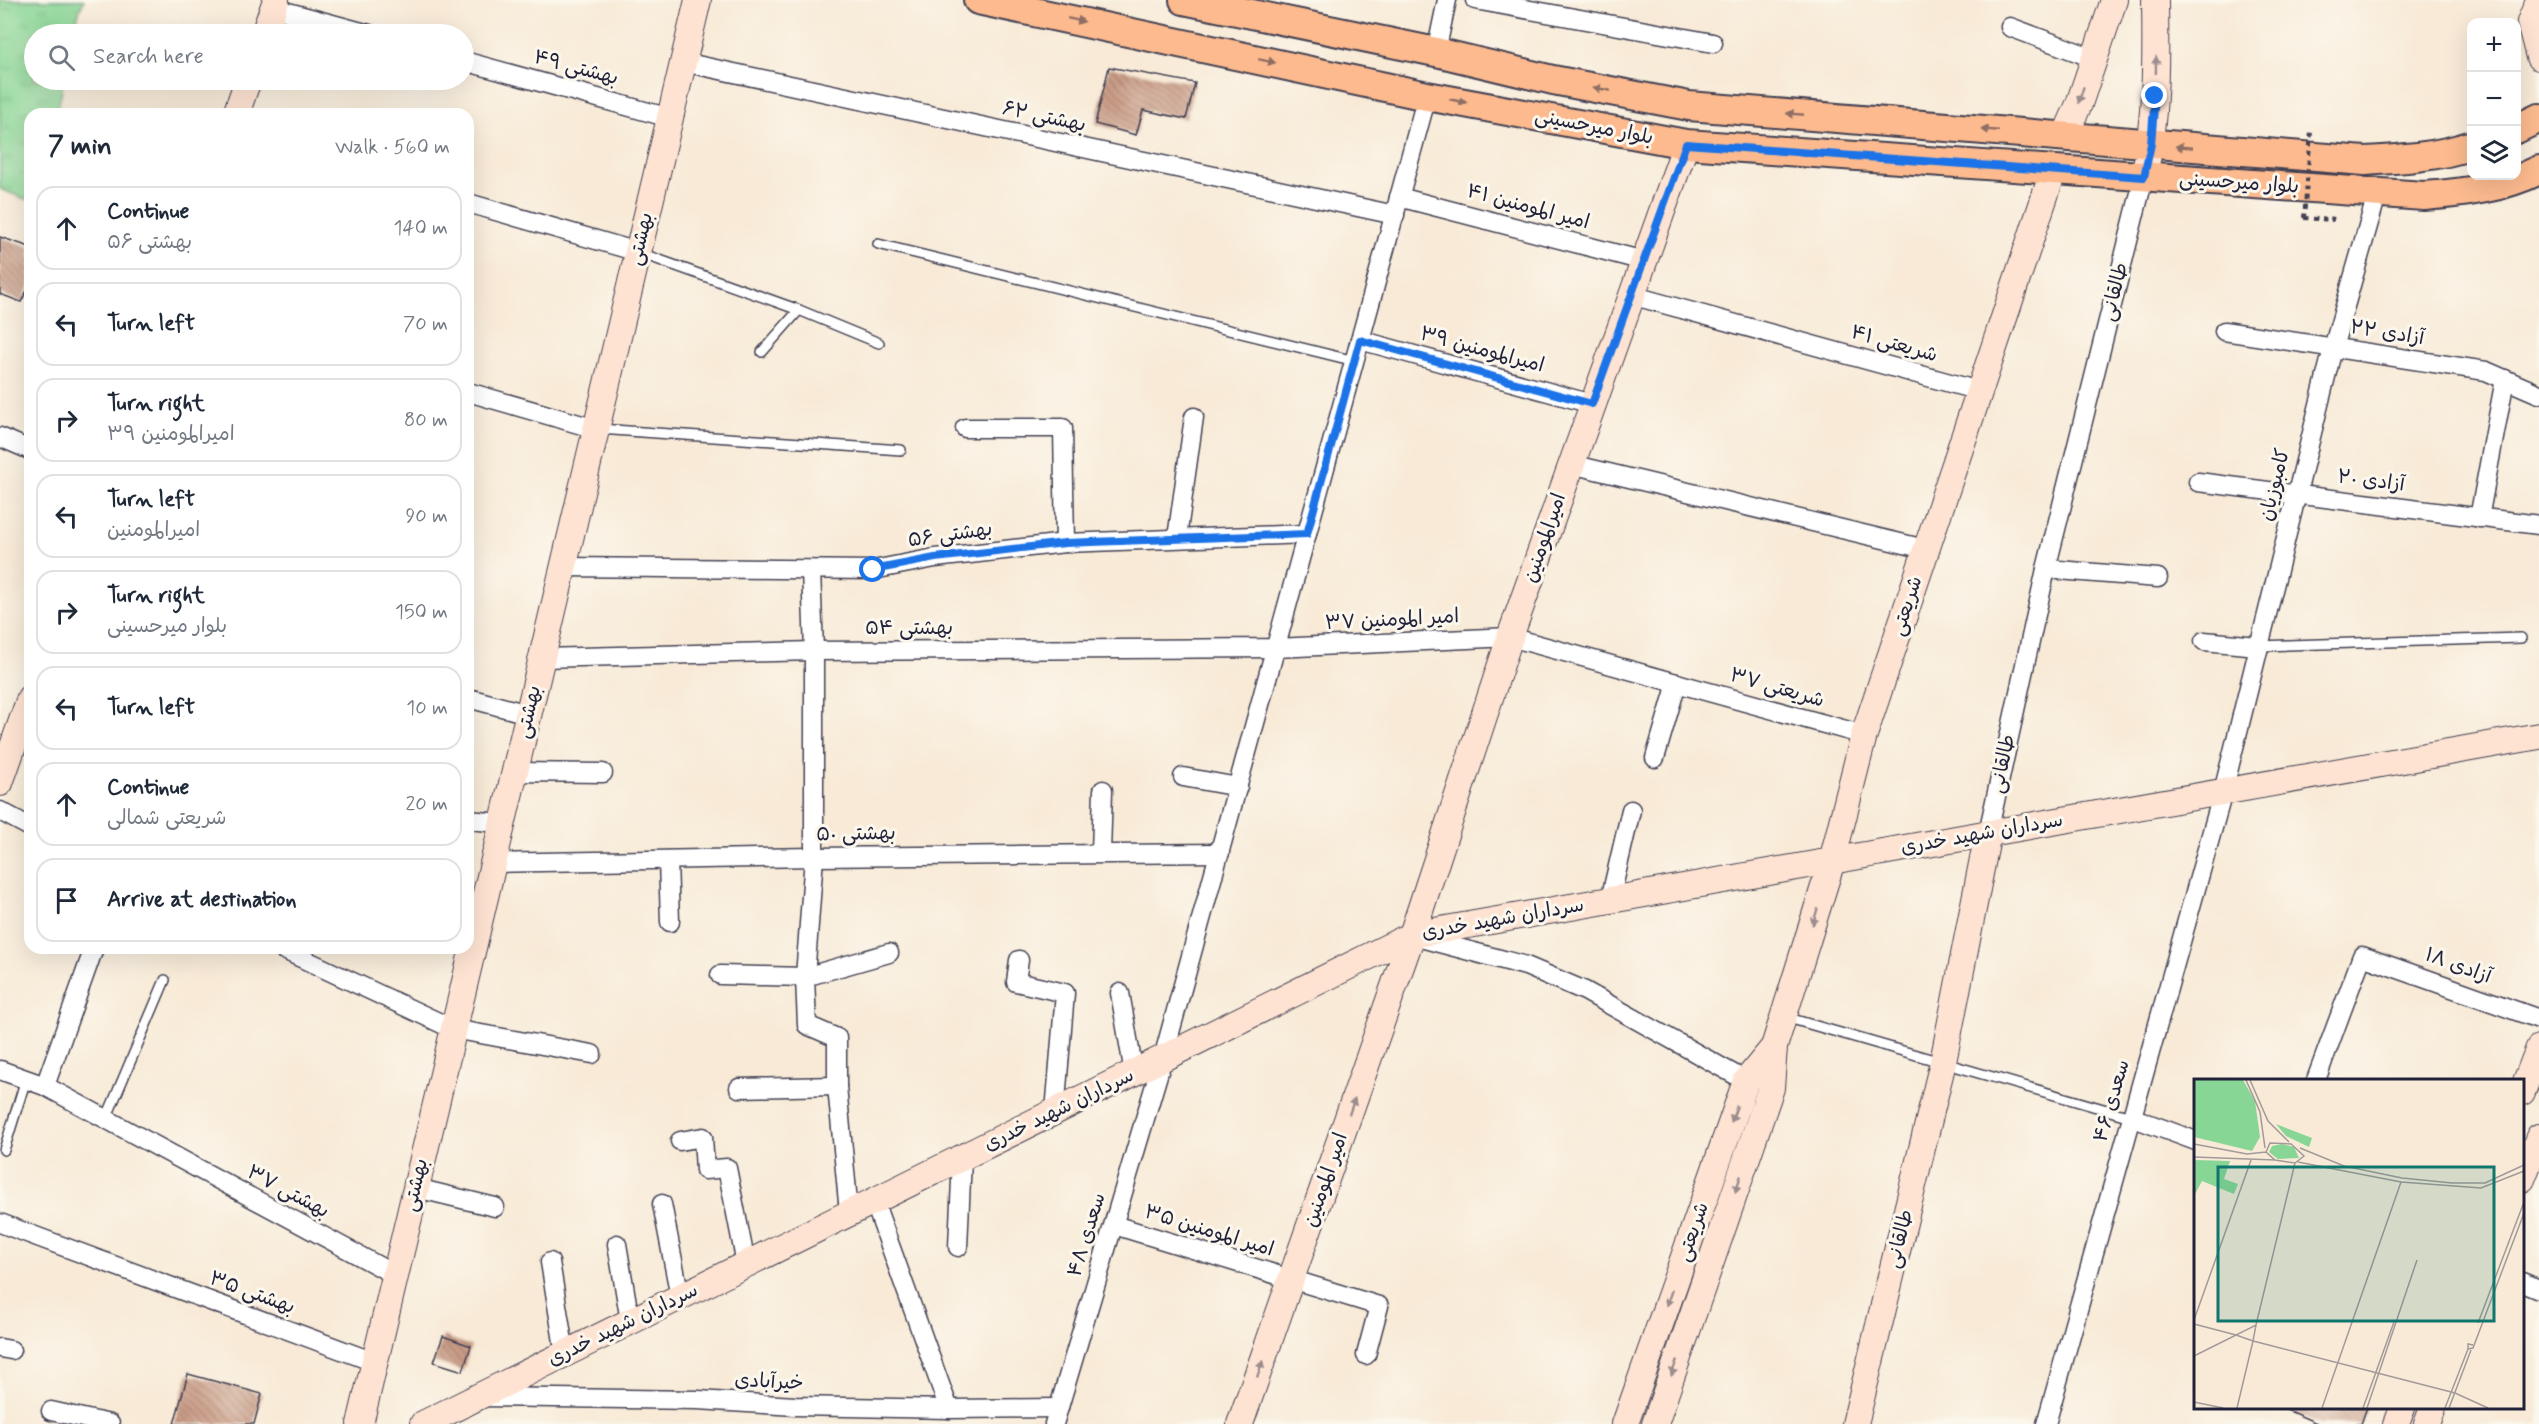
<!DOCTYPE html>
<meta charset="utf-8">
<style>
:root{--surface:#fff;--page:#f2f2f3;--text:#1f2937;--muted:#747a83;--line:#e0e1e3}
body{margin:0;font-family:Mynerve,"Playpen Sans Arabic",sans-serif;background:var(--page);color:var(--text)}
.controls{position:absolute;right:18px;top:18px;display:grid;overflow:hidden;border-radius:12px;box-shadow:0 6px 24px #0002}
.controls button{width:54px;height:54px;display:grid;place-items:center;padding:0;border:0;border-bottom:2px solid var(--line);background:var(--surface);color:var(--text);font:30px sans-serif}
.stop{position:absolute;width:18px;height:18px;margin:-14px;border:4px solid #1a73e8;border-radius:50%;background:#fff}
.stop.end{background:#1a73e8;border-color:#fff;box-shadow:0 2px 6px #0008}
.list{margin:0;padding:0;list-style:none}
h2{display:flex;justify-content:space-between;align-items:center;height:78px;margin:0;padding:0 24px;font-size:26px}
h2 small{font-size:20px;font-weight:400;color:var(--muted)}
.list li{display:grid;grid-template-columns:39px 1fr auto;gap:18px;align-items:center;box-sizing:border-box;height:84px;margin:0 12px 12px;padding:0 12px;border:2px solid var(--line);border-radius:18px}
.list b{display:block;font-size:22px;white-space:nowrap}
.list p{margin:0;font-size:20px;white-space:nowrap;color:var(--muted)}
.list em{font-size:20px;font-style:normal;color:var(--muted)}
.icon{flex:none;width:33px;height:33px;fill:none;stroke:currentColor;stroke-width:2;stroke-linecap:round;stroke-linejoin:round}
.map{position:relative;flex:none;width:2539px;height:1424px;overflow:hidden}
.search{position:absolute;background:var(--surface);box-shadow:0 6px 24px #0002;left:24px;top:24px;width:450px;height:66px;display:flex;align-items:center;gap:15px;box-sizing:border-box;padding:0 21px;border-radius:33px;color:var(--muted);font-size:22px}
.panel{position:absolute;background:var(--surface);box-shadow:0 6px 24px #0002;left:24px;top:108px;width:450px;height:846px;border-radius:18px}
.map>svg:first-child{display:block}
.park{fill:url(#park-tufts);stroke:#557c68;stroke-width:1.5}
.building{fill:url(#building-back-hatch)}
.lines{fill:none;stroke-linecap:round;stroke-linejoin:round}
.lane-casing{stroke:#424052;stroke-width:12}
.street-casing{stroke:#424052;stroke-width:21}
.secondary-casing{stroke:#424052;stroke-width:28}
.primary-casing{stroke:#424052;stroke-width:32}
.path{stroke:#424052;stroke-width:4;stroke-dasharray:4.5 4.5;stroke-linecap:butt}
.lane{stroke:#fff;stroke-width:9}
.street{stroke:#fff;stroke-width:18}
.secondary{stroke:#fee3d2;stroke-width:26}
.primary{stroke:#fcba8e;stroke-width:28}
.path-bridge{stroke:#424052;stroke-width:4;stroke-dasharray:4.5 4.5;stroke-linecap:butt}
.oneway{fill:#8f6e64}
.oneway2{fill:#9b8c8e}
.route{stroke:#1a73e8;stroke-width:8}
.labels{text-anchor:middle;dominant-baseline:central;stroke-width:6;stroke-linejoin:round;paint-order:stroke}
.street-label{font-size:20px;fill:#22223b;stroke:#fbf7ec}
.inset-road{fill:none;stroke:#a29a99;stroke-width:1.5}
.view{fill:#0f766e;fill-opacity:0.15;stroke:#0f766e;stroke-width:3}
.inset-edge{fill:none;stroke:#22223b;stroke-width:3}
</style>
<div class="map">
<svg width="2539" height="1424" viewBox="0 0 2539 1424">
<defs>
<pattern id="park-tufts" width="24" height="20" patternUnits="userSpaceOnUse" patternTransform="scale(1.5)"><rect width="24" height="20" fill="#88d695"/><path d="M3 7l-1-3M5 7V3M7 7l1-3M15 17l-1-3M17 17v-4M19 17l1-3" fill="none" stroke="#75b781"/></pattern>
<pattern id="building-back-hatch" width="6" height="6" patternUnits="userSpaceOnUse" patternTransform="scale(1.5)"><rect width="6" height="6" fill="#ca9c86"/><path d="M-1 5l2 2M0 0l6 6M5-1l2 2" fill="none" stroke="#a47f6f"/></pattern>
</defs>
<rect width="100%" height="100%" fill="#fbf7ec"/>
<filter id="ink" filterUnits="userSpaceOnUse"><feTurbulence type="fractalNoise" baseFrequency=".0167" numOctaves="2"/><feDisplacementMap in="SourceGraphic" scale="12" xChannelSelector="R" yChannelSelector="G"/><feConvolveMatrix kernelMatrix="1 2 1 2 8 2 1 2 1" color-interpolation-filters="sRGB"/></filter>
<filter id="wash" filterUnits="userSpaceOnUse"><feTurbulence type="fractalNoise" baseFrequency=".008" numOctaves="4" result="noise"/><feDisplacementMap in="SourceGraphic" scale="24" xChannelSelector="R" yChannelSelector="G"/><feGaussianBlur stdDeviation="1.35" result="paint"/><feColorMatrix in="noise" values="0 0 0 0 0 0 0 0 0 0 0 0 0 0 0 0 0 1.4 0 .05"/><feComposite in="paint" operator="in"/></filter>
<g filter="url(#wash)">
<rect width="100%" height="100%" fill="#f8ead7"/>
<path class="park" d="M0 0H84L78 15 74 34H34V80H64L57 113 60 114H30V201L0 189Z"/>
<g id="blocks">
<g class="building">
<path d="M1109 67 1195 83 1186 119 1143 110 1136 135 1095 124Z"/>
<path d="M0 237 30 247V285L21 302 0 294Z"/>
<path d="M443 1336 471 1346 463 1371 434 1362Z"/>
<path d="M188 1374 262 1394 254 1424H174Z"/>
<path d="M2280 1407H2367L2361 1424H2319Z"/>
</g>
</g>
</g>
<g filter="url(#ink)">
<use href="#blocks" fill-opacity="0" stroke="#424052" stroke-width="1.5"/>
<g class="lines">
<g class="lane-casing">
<g id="lane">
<path d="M878 244 1355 361"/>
<path d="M640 253 799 310 879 343"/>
<path d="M762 352 799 310"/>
<path d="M599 429 901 450"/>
<path d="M2258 646 2521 638"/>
<path d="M1785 1017 2131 1117"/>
<path d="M106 1119 165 980"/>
<path d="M4 1150 26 1079"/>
</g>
</g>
<g class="street-casing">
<g id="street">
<path d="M1475 0 1713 43"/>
<path d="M273 8 369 34"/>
<path d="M2010 27 2093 58"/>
<path d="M1436 52 1447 0"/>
<path d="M464 61 670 118"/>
<path d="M683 62 1395 215"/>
<path d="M1399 197 1644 261"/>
<path d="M468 203 638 252"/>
<path d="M1631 295 1979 391"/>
<path d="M2224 331 2486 371 2539 394"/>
<path d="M1360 340 1592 404"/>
<path d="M468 392 596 429"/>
<path d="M965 428H1063L1065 543"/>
<path d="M0 437 30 450"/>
<path d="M1571 464 1925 549"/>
<path d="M2198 482 2539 525"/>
<path d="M2479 518 2505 379"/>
<path d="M1177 538 1194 417"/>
<path d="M563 567 873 570 935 558 1065 543 1307 534"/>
<path d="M2046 569 2158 578"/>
<path d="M811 570 814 651V857L805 977 807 1025 837 1038V1086L849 1213"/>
<path d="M2204 641 2258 646"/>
<path d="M542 658 814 651 1276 648 1510 637 1864 735"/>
<path d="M468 698 528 714"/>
<path d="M1655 758 1677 683"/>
<path d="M515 772 603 773"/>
<path d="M1183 777 1238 787"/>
<path d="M0 811 30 827"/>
<path d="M468 820 502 823"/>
<path d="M1988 833 2046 569 2144 177"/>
<path d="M1101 853 1103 790"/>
<path d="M668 860 670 922"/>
<path d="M493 863 814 857 1220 853"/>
<path d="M1610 900 1631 810"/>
<path d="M1417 937 1526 966 1585 991 1746 1081"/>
<path d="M280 948 453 1029 592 1054"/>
<path d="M1019 960 1016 982 1065 993 1055 1112"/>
<path d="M720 975 805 977 889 953"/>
<path d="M1120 993 1134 1073"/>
<path d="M0 1070 45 1086 395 1275"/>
<path d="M2316 1080 2362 956 2539 1019"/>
<path d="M45 1086 94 948"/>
<path d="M739 1088 837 1086"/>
<path d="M2131 1117 2196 1141"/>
<path d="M680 1141 703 1137 705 1170 727 1168 746 1264"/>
<path d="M416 1188 495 1207"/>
<path d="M874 1201 949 1409"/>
<path d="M662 1204 680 1297"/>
<path d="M0 1223 374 1362"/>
<path d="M1114 1225 1379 1306 1366 1355"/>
<path d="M617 1244 630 1321"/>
<path d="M958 1247 962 1158"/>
<path d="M550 1262 565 1354"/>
<path d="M2522 1282 2539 1289"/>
<path d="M0 1348 11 1350"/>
<path d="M482 1397 698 1400 795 1406 949 1409 1059 1408"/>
<path d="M51 1411 110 1424"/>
<path d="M1054 1424 1163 1058 1427 96"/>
<path d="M2046 1424 2223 792 2333 348 2378 191"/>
</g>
</g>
<g class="secondary-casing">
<g id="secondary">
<path d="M2539 0 2530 22 2539 57"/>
<path d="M264 34 276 0"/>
<path d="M236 114 248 80"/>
<path d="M2065 136 2079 104 2114 0"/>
<path d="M2144 177C2156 118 2156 60 2155 0"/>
<path d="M0 783 30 698"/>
<path d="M2522 1092 2539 1048"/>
<path d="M2522 1179 2539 1137"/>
<path d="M360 1424 698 0"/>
<path d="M423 1424 1412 935 2539 736"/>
<path d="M1240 1424 1412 935 1510 637 1686 144"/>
<path d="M1625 1424 1746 1081 1774 1047"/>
<path d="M1655 1424 1771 1088 1774 1047 1832 861 1864 735 2054 169"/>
<path d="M1855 1424 1943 1062 1988 833"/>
<path d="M2396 1424 2402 1408"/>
<path d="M2427 1424 2433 1408"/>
</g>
</g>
<g class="primary-casing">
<g id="primary">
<path d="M978 0 1427 96 1686 144 2424 196C2464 193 2503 188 2539 170"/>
<path d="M1184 0 1436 52 1553 80 1689 106 2365 161C2401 159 2438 157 2472 145"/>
<path d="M2516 129 2539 118"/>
</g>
</g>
<path class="path" d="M2304 218 2332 220 2333 214"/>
<use href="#lane" class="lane"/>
<use href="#street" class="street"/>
<use href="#secondary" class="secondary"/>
<use href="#primary" class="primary"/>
<path class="path-bridge" d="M2304 218 2311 132"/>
</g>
<defs><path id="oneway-solid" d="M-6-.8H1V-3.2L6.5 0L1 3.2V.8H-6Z" transform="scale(1.5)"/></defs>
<g class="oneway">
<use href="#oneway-solid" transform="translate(1076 20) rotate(12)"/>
<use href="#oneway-solid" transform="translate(1267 61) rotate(12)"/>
<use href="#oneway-solid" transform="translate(1602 89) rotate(-169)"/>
<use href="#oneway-solid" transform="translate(1458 101) rotate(11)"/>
<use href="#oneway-solid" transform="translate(1795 114) rotate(-175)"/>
<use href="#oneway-solid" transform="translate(1990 130) rotate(-175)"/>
<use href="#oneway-solid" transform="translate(2184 147) rotate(-176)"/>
</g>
<g class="oneway2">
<use href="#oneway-solid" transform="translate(2156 65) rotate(-89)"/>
<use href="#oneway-solid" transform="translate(2081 95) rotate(108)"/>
<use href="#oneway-solid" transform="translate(1815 917) rotate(107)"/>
<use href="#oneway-solid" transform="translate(1352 1106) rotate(-71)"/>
<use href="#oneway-solid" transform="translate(1734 1114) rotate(109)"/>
<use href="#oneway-solid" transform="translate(1738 1184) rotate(109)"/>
<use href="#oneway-solid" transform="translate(1669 1298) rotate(109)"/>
<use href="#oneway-solid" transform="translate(1674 1368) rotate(109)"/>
<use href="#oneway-solid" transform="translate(1260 1369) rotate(-71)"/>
</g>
</g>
<g class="lines" filter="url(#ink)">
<path class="route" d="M873 570 935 558 1065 543 1307 534 1360 340 1592 404 1686 144 2144 177 2151 144 2155 96"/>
</g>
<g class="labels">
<g class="street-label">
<text transform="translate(576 68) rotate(15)">بهشتی ۴۹</text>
<text transform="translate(1044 117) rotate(12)">بهشتی ۶۲</text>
<text transform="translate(1594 127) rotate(11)">بلوار میرحسینی</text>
<text transform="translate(2239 183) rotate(4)">بلوار میرحسینی</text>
<text transform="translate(1528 207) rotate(15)">امیر المومنین ۴۱</text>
<text transform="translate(641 239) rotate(-77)">بهشتی</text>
<text transform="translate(2115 292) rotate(-76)">طالقانی</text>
<text transform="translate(2387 333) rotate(9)">آزادی ۲۲</text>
<text transform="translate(1894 344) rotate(16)">شریعتی ۴۱</text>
<text transform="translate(1482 350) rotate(15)">امیرالمومنین ۳۹</text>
<text transform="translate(2371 481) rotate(7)">آزادی ۲۰</text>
<text transform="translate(2275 485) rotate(-76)">کامبوزیان</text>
<text transform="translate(950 535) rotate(-8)">بهشتی ۵۶</text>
<text transform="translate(1545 538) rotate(-71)">امیرالمومنین</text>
<text transform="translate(1907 606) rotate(-72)">شریعتی</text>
<text transform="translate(1392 620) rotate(-3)">امیر المومنین ۳۷</text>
<text x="909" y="628">بهشتی ۵۴</text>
<text transform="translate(1777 688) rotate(16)">شریعتی ۳۷</text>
<text transform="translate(529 712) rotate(-77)">بهشتی</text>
<text transform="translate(2003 764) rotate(-78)">طالقانی</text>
<text transform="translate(856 834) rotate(-1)">بهشتی ۵۰</text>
<text transform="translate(1982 834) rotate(-10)">سرداران شهید خدری</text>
<text transform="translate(1503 919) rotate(-10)">سرداران شهید خدری</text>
<text transform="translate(2458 966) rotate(20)">آزادی ۱۸</text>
<text transform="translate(2112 1101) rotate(-74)">سعدی ۴۶</text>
<text transform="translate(1059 1110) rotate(-26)">سرداران شهید خدری</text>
<text transform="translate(1326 1180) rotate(-71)">امیر المومنین</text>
<text transform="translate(416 1185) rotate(-77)">بهشتی</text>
<text transform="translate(288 1192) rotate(28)">بهشتی ۳۷</text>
<text transform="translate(1209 1231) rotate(17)">امیر المومنین ۳۵</text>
<text transform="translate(1693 1232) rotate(-71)">شریعتی</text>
<text transform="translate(1087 1235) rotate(-73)">سعدی ۴۸</text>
<text transform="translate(1900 1239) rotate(-76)">طالقانی</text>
<text transform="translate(252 1293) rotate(20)">بهشتی ۳۵</text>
<text transform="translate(623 1325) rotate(-26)">سرداران شهید خدری</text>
<text transform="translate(769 1382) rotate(3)">خیرآبادی</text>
</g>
</g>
<g transform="translate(2194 1079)">
<rect width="330" height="330" fill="#f8ead7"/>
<path d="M88 65 100 68 105 79 84 80 75 73 78 67Z" fill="#88d695"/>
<path d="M0 1H49L61 22 66 58 58 72 0 58Z" fill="#88d695"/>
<path d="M82 45 118 59 115 68 92 57ZM0 81 36 82 30 100 44 105 40 115 8 102 0 117Z" fill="#88d695"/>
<path class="inset-road" d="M52 1 66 33 71 69M56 1 74 42 95 63M76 64 97 65 110 77 101 84 81 81 72 73ZM0 65 53 75 72 73M106 69 150 87 208 99 258 104H291L330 86M0 78 81 81M104 83 207 103 287 109 330 92M0 241 57 81M284 244 330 123M0 245 42 256 59 262 62 246 0 277M62 246 101 84M279 266 274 265V270L279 269 330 134M0 323 29 329M43 329 59 262 261 314 294 329M128 329 207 103M169 329 200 243M173 329 223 181M251 329 274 270M255 329 277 271"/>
<path class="view" d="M24 88H300V242H24Z"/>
<rect width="330" height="330" class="inset-edge"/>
</g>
</svg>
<div class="controls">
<button>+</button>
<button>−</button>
<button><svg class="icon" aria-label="layers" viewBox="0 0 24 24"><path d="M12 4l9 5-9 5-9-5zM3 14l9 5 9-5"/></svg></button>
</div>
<div class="stop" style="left:873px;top:570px"></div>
<div class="stop end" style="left:2155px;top:96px"></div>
<div class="search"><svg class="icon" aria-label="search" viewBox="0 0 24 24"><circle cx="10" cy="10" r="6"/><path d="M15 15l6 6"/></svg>Search here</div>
<section class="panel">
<h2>7 min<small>Walk · 560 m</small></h2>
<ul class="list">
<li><svg class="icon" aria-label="ahead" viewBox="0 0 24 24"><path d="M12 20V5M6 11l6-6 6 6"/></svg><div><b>Continue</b><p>بهشتی ۵۶</p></div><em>140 m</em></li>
<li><svg class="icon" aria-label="left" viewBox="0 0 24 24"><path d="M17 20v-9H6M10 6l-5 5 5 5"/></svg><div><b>Turn left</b></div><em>70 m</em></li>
<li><svg class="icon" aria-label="right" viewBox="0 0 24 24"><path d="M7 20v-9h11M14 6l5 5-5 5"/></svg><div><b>Turn right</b><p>امیرالمومنین ۳۹</p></div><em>80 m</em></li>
<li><svg class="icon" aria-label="left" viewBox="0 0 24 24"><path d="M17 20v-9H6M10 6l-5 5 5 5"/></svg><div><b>Turn left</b><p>امیرالمومنین</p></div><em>90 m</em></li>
<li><svg class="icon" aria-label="right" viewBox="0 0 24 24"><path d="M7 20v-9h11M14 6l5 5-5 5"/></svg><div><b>Turn right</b><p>بلوار میرحسینی</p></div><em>150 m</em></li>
<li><svg class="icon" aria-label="left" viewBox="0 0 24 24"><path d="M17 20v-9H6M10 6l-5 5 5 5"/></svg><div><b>Turn left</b></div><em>10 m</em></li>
<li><svg class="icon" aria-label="ahead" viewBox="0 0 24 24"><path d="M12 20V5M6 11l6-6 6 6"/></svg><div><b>Continue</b><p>شریعتی شمالی</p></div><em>20 m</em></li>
<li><svg class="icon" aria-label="arrive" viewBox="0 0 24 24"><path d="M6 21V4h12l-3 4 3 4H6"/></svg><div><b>Arrive at destination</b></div></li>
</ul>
</section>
</div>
